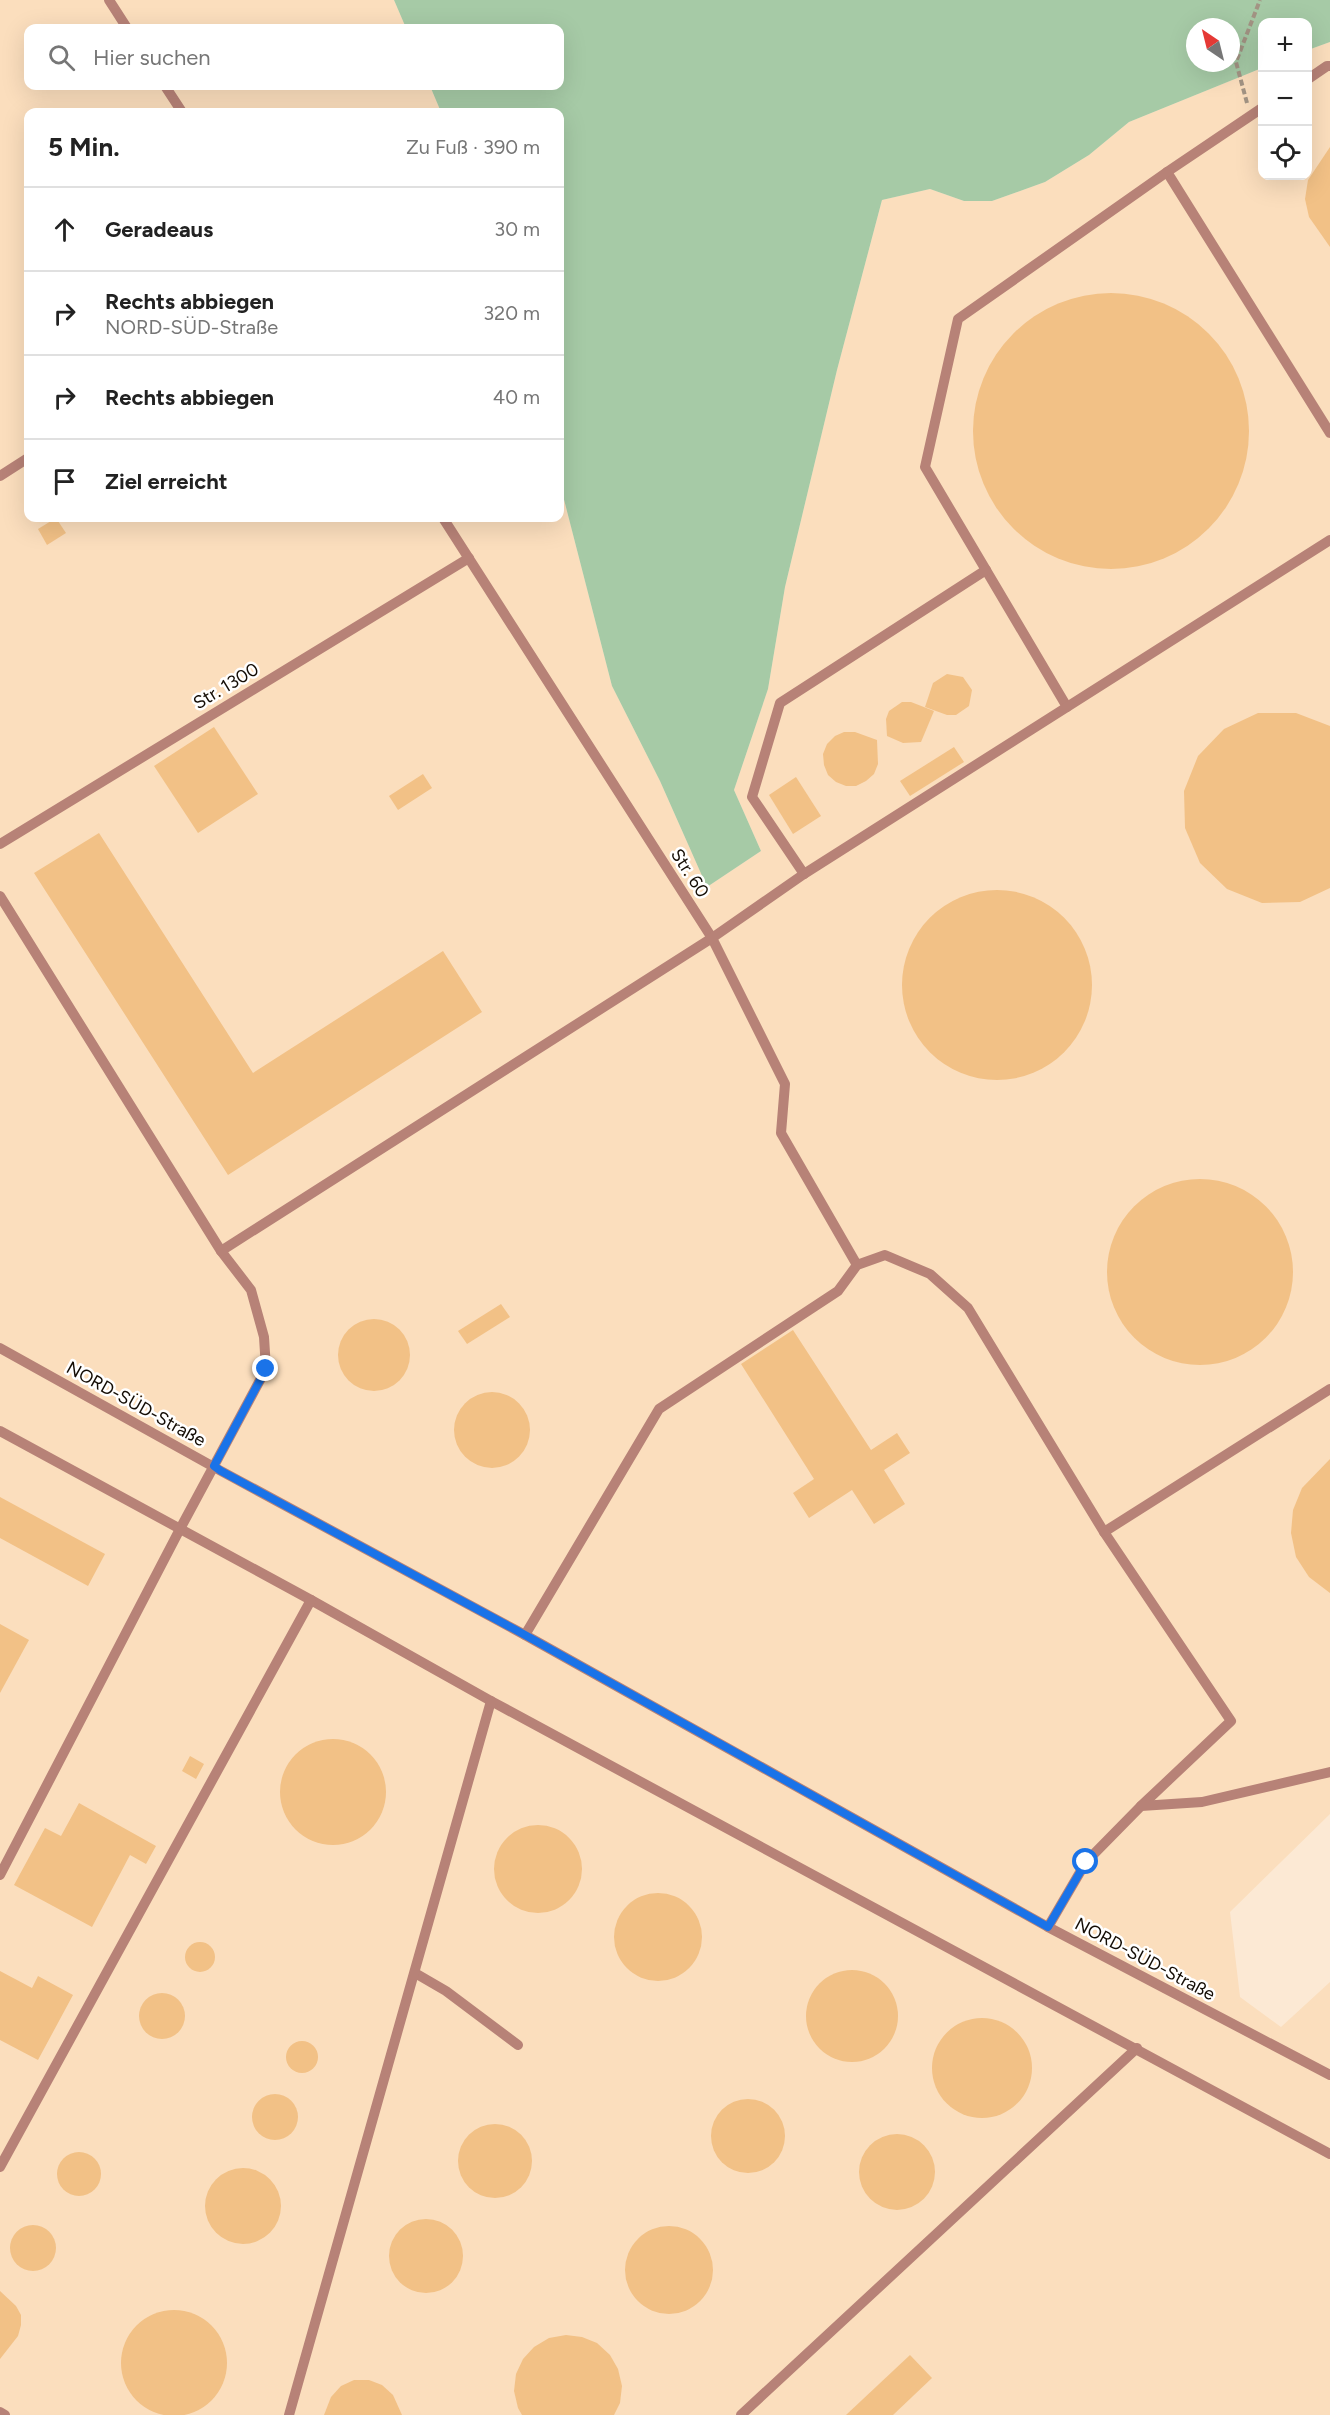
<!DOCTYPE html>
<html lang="de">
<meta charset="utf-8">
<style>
:root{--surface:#fff;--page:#f6f6f6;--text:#222;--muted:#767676;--line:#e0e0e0}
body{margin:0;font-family:Figtree,sans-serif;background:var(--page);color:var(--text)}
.controls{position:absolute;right:18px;top:18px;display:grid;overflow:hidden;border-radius:12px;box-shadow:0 6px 24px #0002}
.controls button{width:54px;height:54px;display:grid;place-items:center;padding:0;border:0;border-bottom:2px solid var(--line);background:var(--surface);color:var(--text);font:30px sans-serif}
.compass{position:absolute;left:1186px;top:18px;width:54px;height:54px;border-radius:50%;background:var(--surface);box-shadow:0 6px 24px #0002;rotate:325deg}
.stop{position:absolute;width:18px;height:18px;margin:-14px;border:4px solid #1a73e8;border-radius:50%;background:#fff}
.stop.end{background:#1a73e8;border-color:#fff;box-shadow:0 2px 6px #0008}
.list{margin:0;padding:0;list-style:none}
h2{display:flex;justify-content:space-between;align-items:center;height:78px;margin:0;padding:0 24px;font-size:26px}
h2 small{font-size:20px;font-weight:400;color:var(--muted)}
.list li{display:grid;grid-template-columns:39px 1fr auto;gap:18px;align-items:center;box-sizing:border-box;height:84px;padding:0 24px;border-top:2px solid var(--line)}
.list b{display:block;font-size:22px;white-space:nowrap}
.list p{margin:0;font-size:20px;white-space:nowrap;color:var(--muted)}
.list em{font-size:20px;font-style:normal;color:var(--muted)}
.icon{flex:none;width:33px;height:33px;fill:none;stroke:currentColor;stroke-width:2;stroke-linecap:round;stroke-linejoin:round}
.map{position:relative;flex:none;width:1330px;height:2415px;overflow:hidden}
.search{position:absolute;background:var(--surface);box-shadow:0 6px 24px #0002;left:24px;top:24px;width:540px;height:66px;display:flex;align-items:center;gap:15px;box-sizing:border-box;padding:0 21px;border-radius:12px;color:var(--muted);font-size:22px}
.panel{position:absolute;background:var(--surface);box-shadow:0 6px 24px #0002;left:24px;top:108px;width:540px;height:414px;border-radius:12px}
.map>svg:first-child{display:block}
.built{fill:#fbdebd}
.green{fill:#a6caa6;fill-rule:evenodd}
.building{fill:#f2c186}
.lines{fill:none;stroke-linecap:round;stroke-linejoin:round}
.path{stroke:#a39484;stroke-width:4;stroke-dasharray:6 3;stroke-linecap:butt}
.lane{stroke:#b78277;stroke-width:10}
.route{stroke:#1a73e8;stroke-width:8}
.labels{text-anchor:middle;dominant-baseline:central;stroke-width:5;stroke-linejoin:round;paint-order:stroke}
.street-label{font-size:18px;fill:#130c04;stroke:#fff}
</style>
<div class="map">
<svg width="1330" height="2415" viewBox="0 0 1330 2415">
<rect width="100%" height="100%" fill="#fce9d4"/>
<path class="built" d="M0 0H394L406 28H28V86H430L441 112H28V518H560V484L612 686 660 781 707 887 761 851 734 790 768 689 785 587 837 370 882 200 930 189 964 201H992L1045 182 1089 155 1129 122 1262 68V176H1308V50L1330 42V1814L1230 1912 1240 1997 1281 2027 1330 1982V2415H0Z"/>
<path class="green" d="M394 0H1330V42L1308 50V22H1262V68L1129 122 1089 155 1045 182 992 201H964L930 189 882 200 837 370 785 587 768 689 734 790 761 851 707 887 660 781 612 686 560 484V112H441L430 86H560V28H406ZM1195 27H1231V63H1195Z"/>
<g class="building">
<path d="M1330 147V247L1309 217 1305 199 1308 180Z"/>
<circle cx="1111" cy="431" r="138"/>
<path d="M56 518 66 533 47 545 38 529Z"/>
<path d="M947 674 963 677 972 690 969 706 956 715H947L925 707 933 683Z"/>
<path d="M902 702H911L934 711 921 742 903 743 887 736 886 719 889 711Z"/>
<path d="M1258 713H1296L1330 726V888L1300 902 1262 903 1227 889 1200 863 1185 828 1184 791 1198 756 1224 729Z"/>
<path d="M214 727 258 794 198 833 154 766Z"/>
<path d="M844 732H855L877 740 878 764 874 774 866 781 856 786H846L836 782 828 775 824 765 823 754 827 744 835 736Z"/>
<path d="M954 747 964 762 910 796 900 781Z"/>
<path d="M423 774 432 788 398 810 389 796Z"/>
<path d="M796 777 821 816 793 834 769 795Z"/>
<path d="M99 833 253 1073 443 951 482 1012 228 1175 34 873Z"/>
<circle cx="997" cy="985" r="95"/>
<circle cx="1200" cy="1272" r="93"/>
<path d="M501 1304 510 1317 467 1344 458 1331Z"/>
<circle cx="374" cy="1355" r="36"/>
<path d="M793 1330 871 1450 897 1433 910 1453 884 1470 905 1504 874 1524 852 1490 809 1518 793 1493 814 1479 741 1364Z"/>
<circle cx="492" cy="1430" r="38"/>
<path d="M1330 1459V1593L1309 1577 1296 1557 1291 1533 1293 1510 1302 1488Z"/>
<path d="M0 1497 105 1554 88 1586 0 1538Z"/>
<path d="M0 1624 29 1640 0 1693Z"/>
<circle cx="333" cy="1792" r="53"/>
<path d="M190 1756 204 1764 196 1779 182 1771Z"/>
<path d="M79 1803 156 1846 146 1864 130 1855 92 1927 14 1885 45 1828 61 1836Z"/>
<circle cx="538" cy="1869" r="44"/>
<circle cx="658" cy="1937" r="44"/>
<circle cx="200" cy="1957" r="15"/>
<circle cx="852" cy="2016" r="46"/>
<path d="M0 1971 32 1988 38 1976 73 1995 38 2060 0 2040Z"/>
<circle cx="162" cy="2016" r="23"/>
<circle cx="982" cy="2068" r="50"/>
<circle cx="302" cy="2057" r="16"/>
<circle cx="275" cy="2117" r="23"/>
<circle cx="748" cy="2136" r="37"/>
<circle cx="495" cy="2161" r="37"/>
<circle cx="897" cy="2172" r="38"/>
<circle cx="79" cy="2174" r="22"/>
<circle cx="243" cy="2206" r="38"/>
<circle cx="426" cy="2256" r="37"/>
<circle cx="33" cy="2248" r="23"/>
<circle cx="669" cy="2270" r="44"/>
<path d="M0 2291 16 2306 21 2315V2325L18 2336 0 2359Z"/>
<circle cx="174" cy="2363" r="53"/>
<path d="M566 2335 582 2337 597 2343 610 2355 618 2369 622 2386 620 2403 614 2415H522L518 2408 514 2391 516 2374 523 2359 534 2347 549 2338Z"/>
<path d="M910 2355 932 2378 893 2415H846Z"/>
<path d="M354 2380H369L382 2385 393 2395 402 2415H324L331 2397 341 2386Z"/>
</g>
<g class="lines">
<path class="path" d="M1247 103 1236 62 1260 0"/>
<g class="lane">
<path d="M109 0 127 28"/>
<path d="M1308 79 1327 66H1330"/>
<path d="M165 86 182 112"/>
<path d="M1167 172 1330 433"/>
<path d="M0 476 28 458"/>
<path d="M443 518 712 938 785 1084 781 1133 857 1265"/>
<path d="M1067 707 925 467 958 319 1167 172 1262 108"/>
<path d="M0 844 469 558"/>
<path d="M804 874 752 797 780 703 986 570"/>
<path d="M0 896 221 1251 251 1290 264 1337 266 1369 180 1529 0 1875"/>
<path d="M221 1251 712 938 804 874 1330 540"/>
<path d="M0 1348 221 1471 525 1635 1048 1927 1330 2075"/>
<path d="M0 1431 311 1600 491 1701 1330 2154"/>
<path d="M1104 1532 1330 1389"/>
<path d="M525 1635 659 1409 838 1291 857 1265 885 1255 930 1274 968 1308 1104 1532 1231 1721 1141 1806"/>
<path d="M1048 1927 1086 1862 1141 1806 1202 1802 1330 1772"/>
<path d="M415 1973 446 1991 518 2045"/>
<path d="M0 2167 311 1600"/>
<path d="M0 2412 5 2415"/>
<path d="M289 2415 491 1701"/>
<path d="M741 2415 1137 2048"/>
</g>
</g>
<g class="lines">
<path class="route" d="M266 1369 214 1466 221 1471 525 1635 1048 1927 1086 1862"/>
</g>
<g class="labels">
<g class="street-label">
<text transform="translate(226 686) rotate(-31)">Str. 1300</text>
<text transform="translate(690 873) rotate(57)">Str. 60</text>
<text transform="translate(136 1404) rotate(29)">NORD-SÜD-Straße</text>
<text transform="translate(1145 1959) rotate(28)">NORD-SÜD-Straße</text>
</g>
</g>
</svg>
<div class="controls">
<button>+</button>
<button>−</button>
<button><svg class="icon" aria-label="locate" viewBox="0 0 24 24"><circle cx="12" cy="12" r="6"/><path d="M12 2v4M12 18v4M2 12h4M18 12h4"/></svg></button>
</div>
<svg class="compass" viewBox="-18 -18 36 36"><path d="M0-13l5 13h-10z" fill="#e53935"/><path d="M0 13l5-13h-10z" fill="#767676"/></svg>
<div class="stop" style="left:1086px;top:1862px"></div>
<div class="stop end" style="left:266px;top:1369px"></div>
<div class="search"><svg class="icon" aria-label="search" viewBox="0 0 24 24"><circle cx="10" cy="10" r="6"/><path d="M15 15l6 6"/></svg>Hier suchen</div>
<section class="panel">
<h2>5 Min.<small>Zu Fuß · 390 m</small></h2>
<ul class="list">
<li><svg class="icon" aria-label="ahead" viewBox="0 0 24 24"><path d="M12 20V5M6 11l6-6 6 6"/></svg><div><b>Geradeaus</b></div><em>30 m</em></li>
<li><svg class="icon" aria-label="right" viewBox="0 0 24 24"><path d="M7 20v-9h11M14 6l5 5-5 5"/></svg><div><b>Rechts abbiegen</b><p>NORD-SÜD-Straße</p></div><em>320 m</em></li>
<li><svg class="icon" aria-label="right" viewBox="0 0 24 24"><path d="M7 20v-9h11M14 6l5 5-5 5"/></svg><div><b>Rechts abbiegen</b></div><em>40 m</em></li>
<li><svg class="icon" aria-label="arrive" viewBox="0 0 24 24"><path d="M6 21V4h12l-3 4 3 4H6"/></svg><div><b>Ziel erreicht</b></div></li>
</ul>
</section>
</div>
